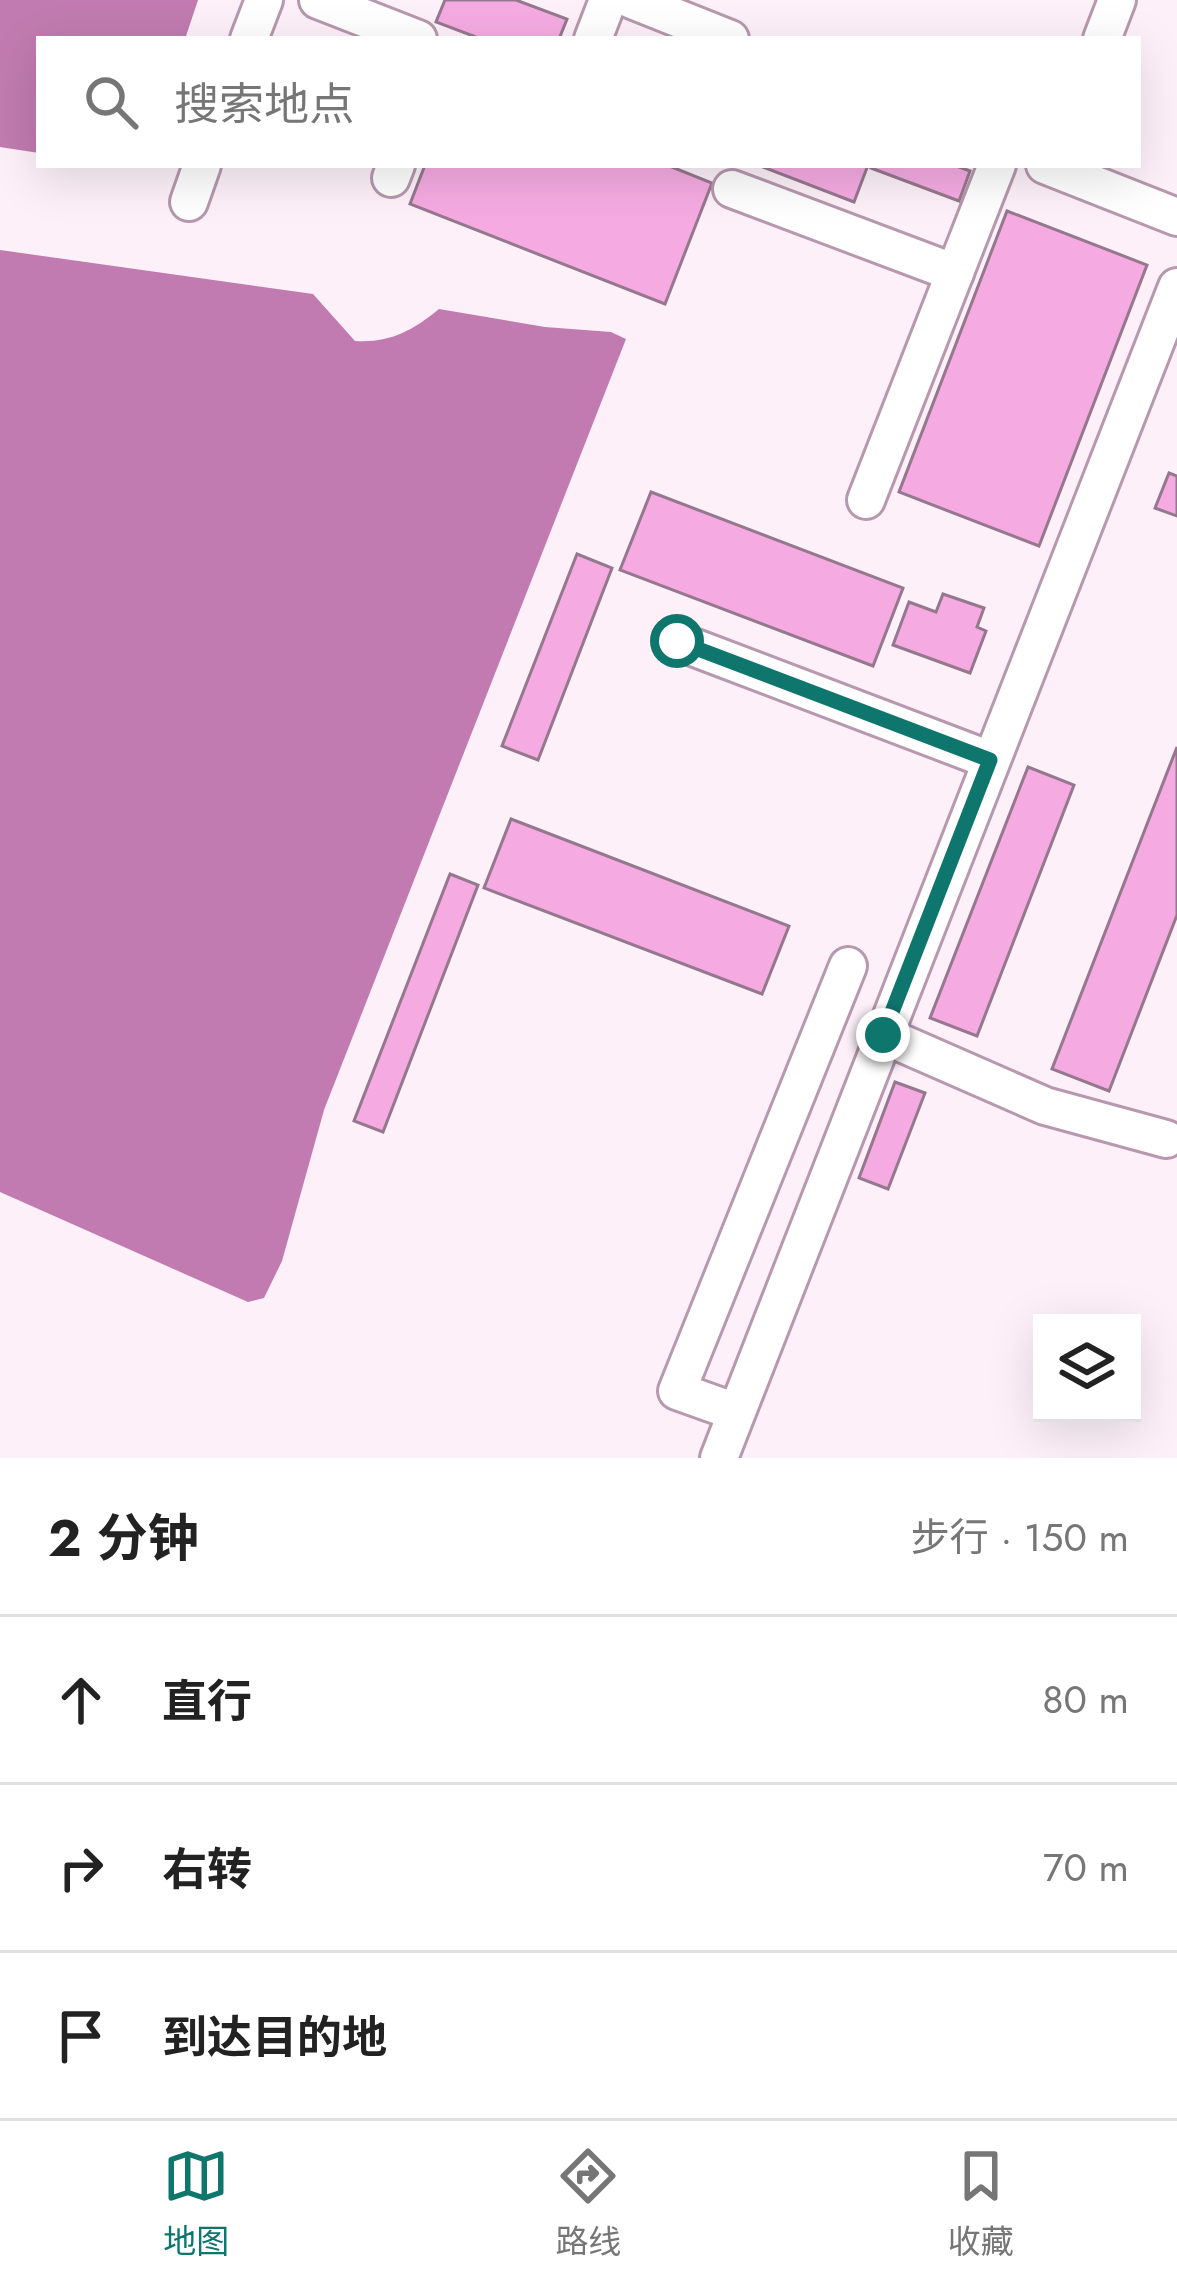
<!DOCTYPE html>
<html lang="zh">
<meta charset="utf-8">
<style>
:root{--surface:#fff;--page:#f2f2f2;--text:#222;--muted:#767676;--line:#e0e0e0;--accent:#0f766e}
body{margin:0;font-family:Jost,"Noto Sans SC",sans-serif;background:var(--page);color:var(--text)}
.controls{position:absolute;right:36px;bottom:36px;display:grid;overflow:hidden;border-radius:0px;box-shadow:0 12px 48px #0002}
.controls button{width:108px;height:108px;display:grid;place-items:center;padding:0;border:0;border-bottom:3px solid var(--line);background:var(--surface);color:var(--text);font:60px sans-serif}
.stop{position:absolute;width:36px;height:36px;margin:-27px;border:9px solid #0f766e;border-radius:50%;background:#fff}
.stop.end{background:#0f766e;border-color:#fff;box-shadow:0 3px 12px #0008}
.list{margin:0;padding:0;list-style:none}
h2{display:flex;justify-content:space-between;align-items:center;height:156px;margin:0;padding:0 48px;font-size:51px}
h2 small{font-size:39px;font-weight:400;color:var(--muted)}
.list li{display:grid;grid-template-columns:78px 1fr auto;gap:36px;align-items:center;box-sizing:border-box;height:168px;padding:0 48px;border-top:3px solid var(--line)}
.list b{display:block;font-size:45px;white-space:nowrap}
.list em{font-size:39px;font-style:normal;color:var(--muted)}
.icon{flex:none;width:66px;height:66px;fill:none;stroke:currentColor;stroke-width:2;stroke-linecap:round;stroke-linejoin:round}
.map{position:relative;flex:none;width:1177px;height:1458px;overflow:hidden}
.search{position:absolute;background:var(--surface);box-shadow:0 12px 48px #0002;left:36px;right:36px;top:36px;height:132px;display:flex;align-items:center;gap:30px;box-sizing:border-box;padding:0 42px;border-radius:0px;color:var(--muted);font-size:45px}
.sheet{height:660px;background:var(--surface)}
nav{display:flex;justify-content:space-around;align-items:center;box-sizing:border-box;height:168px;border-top:3px solid var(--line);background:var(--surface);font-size:33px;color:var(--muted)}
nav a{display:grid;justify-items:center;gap:6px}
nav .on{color:var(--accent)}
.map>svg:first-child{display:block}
.water{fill:#c17bb0}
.building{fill:#f5abe2;stroke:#95788d;stroke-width:3}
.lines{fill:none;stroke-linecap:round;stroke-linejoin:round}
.minor-casing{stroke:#b798ae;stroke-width:42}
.minor{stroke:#fff;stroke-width:36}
.route{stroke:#0f766e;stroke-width:15}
</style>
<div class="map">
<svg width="1177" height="1458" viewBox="0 0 1177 1458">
<rect width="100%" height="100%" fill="#fdf0f9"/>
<g class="water">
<path d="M0 0H198L185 39H39V153L0 147Z"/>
<path d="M0 250 313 294 355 341C390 343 412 331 439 309L545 327 611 332 626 339 324 1110 282 1261 264 1298 248 1302 0 1192Z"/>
</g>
<g class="building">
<path d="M445 0H516L567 19 559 39H481L436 22Z"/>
<path d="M425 165H667L712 183 665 304 410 204Z"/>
<path d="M758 165H868L854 202Z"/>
<path d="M872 165H954L970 171 959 201 871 168Z"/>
<path d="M1007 211 1147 265 1039 546 899 492Z"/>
<path d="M1169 473 1177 476V516L1155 508Z"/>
<path d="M651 492 903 588 873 666 620 570Z"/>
<path d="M577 554 612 568 538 760 502 746Z"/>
<path d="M943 594 984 608 977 627 986 631 970 673 893 645 909 602 936 612Z"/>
<path d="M1177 747V915L1109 1091 1052 1069Z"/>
<path d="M1028 767 1074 785 977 1036 930 1018Z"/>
<path d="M511 819 789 926 762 994 484 888Z"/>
<path d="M450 874 478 885 383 1132 354 1121Z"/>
<path d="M895 1082 925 1093 888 1189 859 1178Z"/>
</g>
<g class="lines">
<g class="minor-casing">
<g id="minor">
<path d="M318 0 418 39"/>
<path d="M632 0 730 39"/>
<path d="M249 39 264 0"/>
<path d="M593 39 608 0"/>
<path d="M1102 39 1117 0"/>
<path d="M1045 165 1177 217"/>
<path d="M391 178 396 165"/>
<path d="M732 189 955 273"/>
<path d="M189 202 202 165"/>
<path d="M866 500 997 165"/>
<path d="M677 641 990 760"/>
<path d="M883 1035 1045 1106 1166 1139"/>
<path d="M736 1412 677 1391 848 966"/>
<path d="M719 1458 1177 287"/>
</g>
</g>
<use href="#minor" class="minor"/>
</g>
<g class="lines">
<path class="route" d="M677 641 990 760 883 1035"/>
</g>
</svg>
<div class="controls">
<button><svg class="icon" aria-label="layers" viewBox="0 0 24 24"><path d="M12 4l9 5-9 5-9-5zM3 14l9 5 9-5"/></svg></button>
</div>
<div class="stop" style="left:677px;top:641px"></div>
<div class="stop end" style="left:883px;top:1035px"></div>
<div class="search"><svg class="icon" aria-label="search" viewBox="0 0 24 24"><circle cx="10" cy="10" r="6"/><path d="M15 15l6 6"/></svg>搜索地点</div>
</div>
<section class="sheet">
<h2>2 分钟<small>步行 · 150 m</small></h2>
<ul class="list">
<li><svg class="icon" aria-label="ahead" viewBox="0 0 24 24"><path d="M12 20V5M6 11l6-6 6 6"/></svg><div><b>直行</b></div><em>80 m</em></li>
<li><svg class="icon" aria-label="right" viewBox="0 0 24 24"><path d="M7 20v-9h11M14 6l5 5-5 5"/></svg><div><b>右转</b></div><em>70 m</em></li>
<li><svg class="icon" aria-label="arrive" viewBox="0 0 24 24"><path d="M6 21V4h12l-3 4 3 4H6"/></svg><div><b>到达目的地</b></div></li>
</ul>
</section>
<nav>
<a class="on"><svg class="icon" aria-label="map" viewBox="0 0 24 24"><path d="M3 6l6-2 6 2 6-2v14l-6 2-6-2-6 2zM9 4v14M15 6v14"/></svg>地图</a>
<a><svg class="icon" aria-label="directions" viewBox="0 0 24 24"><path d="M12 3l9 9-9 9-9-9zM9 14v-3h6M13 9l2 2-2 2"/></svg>路线</a>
<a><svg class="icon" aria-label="saved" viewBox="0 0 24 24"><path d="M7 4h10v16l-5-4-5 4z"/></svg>收藏</a>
</nav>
